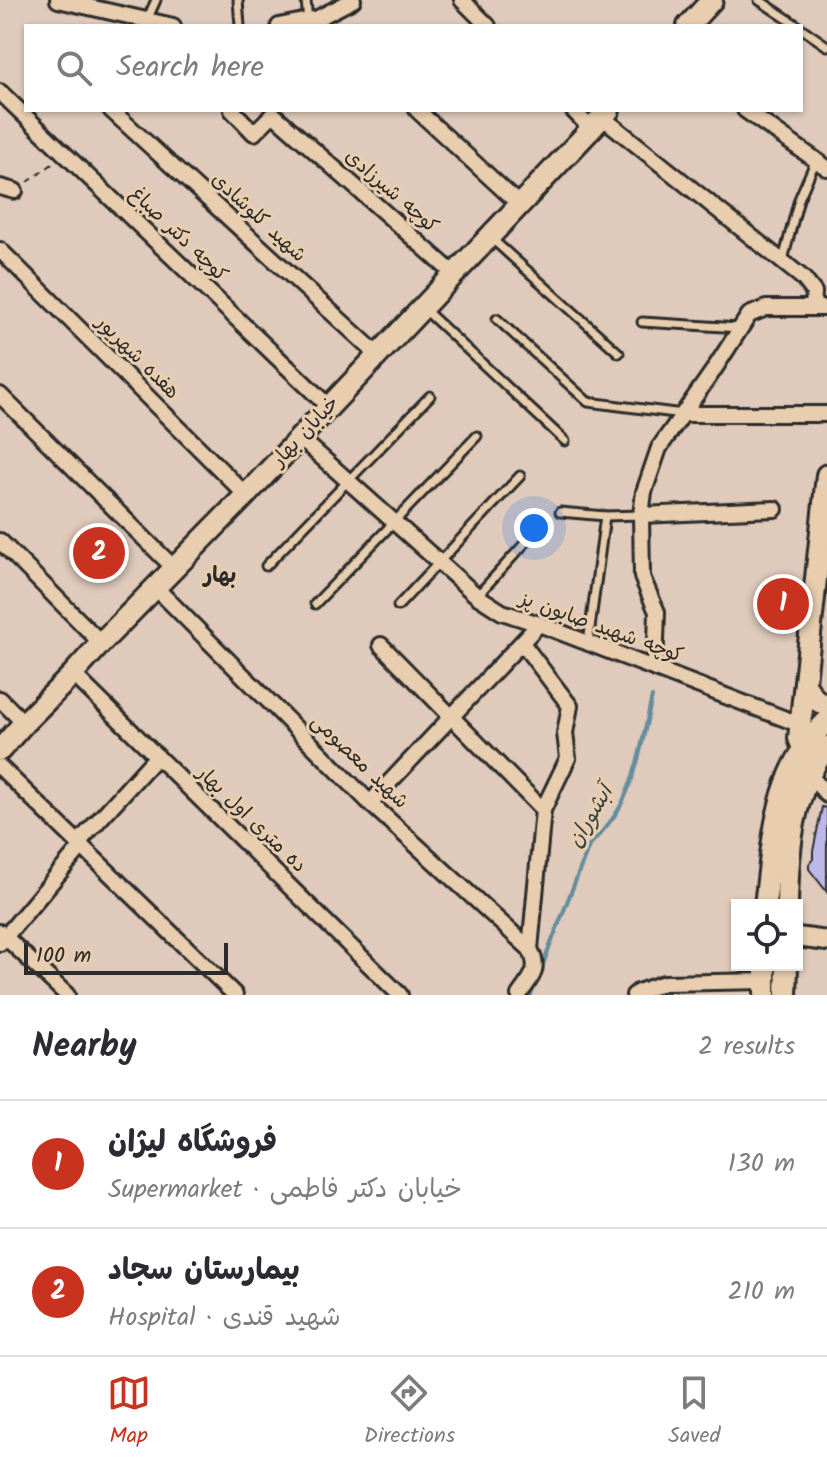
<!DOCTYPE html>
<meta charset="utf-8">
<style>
:root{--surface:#fff;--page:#f7f7f7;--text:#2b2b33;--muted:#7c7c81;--line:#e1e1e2;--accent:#c8321e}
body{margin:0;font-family:Kalam,"Playpen Sans Arabic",sans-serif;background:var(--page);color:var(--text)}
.controls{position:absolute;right:24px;bottom:24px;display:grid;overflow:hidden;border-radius:0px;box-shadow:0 2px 6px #0004}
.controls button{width:72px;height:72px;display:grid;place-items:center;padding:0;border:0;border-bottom:2px solid var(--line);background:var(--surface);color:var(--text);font:40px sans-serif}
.scale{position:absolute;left:24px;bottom:20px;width:204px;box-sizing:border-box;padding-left:8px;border:4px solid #2b2b2b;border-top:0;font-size:22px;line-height:28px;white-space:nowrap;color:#2b2b2b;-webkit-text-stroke:6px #e8ceaf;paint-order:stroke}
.you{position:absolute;left:534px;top:528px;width:28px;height:28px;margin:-20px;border:6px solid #fff;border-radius:50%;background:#1a73e8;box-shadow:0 0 0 12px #1a73e833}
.badge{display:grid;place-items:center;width:52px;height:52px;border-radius:50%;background:var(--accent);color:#fff;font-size:26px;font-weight:700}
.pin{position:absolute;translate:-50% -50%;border:4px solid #fff;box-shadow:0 2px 8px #0006}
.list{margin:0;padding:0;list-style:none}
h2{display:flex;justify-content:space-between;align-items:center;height:104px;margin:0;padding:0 32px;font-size:34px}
h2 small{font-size:26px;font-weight:400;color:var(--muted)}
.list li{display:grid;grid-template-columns:52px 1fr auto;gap:24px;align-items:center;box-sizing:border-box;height:128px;padding:0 32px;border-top:2px solid var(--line)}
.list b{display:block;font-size:30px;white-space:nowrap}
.list p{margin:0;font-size:26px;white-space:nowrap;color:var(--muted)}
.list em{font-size:26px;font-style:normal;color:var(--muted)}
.icon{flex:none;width:44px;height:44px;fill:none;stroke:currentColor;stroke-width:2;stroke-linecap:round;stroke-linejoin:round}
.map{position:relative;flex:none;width:827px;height:995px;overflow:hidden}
.search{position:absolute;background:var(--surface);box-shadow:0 2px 6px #0004;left:24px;right:24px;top:24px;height:88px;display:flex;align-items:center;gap:20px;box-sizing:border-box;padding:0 28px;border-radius:0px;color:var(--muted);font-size:30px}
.sheet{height:360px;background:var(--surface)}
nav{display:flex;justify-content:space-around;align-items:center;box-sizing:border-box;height:112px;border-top:2px solid var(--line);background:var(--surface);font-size:22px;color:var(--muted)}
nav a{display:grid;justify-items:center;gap:4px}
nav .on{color:var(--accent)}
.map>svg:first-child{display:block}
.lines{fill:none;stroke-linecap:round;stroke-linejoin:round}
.stream{stroke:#638c9d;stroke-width:4}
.building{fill:#bdb8ea;stroke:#2b2b2b;stroke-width:2}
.service-casing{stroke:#2b2b2b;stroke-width:13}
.minor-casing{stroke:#2b2b2b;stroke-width:20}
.tertiary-casing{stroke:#2b2b2b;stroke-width:24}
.secondary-casing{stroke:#2b2b2b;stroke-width:26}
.path{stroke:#2b2b2b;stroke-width:2;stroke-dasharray:6 6;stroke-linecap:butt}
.service{stroke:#e8ceaf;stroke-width:7}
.minor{stroke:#e8ceaf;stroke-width:14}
.tertiary{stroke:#e8ceaf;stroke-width:18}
.secondary{stroke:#e8ceaf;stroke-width:20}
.labels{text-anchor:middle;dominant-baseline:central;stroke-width:6;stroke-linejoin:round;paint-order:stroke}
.street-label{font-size:20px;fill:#2b2b2b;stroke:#e8ceaf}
.neighbourhood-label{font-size:22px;font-weight:bold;fill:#2b2b2b;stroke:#e8ceaf}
.water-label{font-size:22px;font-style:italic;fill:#394348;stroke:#e8ceaf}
</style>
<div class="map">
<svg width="827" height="995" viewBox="0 0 827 995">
<rect width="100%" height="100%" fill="#dfcabb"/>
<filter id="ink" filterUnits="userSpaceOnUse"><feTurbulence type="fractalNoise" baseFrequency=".0125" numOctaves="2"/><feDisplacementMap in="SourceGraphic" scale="16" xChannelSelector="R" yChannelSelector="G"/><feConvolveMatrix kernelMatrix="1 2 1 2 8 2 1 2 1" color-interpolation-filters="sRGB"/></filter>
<g filter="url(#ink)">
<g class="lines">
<path class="stream" d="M531 995 589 846C602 832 615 818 623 801 639 768 644 732 652 697"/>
</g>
<path class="building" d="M822 807 827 808V892L809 869V864L813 859V851Z"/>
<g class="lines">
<g class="service-casing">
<g id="service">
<path d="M238 0 240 26"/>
<path d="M306 0 308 22"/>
<path d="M759 0 798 26"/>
<path d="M147 20 156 0"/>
<path d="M801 28 827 46"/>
<path d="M491 238 619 353"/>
<path d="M783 260 799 199 816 160"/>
<path d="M423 308 565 441"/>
<path d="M497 319 588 402 683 414"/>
<path d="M642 322 740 328"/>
<path d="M560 512 605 516 641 515"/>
<path d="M266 566 430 396"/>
<path d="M477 596 536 531"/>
<path d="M315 604 477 436"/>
<path d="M398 606 520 476"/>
<path d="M588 643 605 516"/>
</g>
</g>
<g class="minor-casing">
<g id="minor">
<path d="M58 0 173 26"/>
<path d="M462 0 488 26"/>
<path d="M279 26 318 18 353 0"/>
<path d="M0 92 329 407"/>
<path d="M111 110 378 355"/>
<path d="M232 110 254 133 273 114 454 274"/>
<path d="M417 110 520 205"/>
<path d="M573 110 591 129"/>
<path d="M745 110 827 168"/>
<path d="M602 117 803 278 814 292 813 308"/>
<path d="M0 187 15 191"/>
<path d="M0 250 246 495"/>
<path d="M0 395 175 569"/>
<path d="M683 414H827"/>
<path d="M300 438 477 596 502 612 539 624 801 725"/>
<path d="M641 515 775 509"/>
<path d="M0 541 101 643"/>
<path d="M156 588 370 803 530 949C541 971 531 977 519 995"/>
<path d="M522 643 570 706 565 733 568 758 543 810 530 949"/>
<path d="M381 645 543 810"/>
<path d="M655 669 657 612 642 577 641 515 644 492 659 448 713 371 749 315 766 308H827"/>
<path d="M73 674 400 995"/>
<path d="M0 699 24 723"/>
<path d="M0 767 235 995"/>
<path d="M809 774 827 795"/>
<path d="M370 803 539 624"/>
<path d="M78 843 157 756"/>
<path d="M0 932 67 995"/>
<path d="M0 943 82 846"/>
<path d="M634 995 638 992 664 983 765 981"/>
</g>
</g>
<g class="tertiary-casing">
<path id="tertiary" d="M797 937 827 941"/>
</g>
<g class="secondary-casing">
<g id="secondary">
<path d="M688 26 712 0"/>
<path d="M805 684C811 695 815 702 827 705"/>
<path d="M803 749 799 738 827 475"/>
<path d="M0 750 24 723 73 674 101 643 246 495 609 110"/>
<path d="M765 905C774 837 774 772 827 721"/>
<path d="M787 905C788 850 792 791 827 747"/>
<path d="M765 995V965"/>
<path d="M786 995 787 965"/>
</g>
</g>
<path class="path" d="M28 182 55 162"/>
<use href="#service" class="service"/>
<use href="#minor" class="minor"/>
<use href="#tertiary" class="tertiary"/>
<use href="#secondary" class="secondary"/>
</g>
</g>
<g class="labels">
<g class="street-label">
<text transform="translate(391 192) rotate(41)">کوچه شیرزادی</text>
<text transform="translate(258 218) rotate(43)">شهید کلوشادی</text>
<text transform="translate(178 235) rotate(44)">کوچه دکتر صباغ</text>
<text transform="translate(137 358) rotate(45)">هفده شهریور</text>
<text transform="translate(306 432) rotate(-47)">خیابان بهار</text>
<text transform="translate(601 628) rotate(20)">کوچه شهید صابون پز</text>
<text transform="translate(359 762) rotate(44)">شهید معصومی</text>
<text transform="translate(251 820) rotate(44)">ده متری اول بهار</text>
</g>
<g class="neighbourhood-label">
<text x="220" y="576">بهار</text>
</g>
<g class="water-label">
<text transform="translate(591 817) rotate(-60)">آبشوران</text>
</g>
</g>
</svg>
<div class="controls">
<button><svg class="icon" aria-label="locate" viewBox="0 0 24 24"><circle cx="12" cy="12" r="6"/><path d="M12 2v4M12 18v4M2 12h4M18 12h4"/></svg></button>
</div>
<div class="scale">100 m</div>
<div class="you"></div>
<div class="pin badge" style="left:783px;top:604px">1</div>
<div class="pin badge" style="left:99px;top:553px">2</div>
<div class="search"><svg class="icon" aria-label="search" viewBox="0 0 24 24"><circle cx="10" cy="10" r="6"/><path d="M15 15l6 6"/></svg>Search here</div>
</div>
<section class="sheet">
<h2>Nearby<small>2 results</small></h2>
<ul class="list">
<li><span class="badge">1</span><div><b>فروشگاه لیژان</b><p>Supermarket · خیابان دکتر فاطمی</p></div><em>130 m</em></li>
<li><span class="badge">2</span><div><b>بیمارستان سجاد</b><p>Hospital · شهید قندی</p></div><em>210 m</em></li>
</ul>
</section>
<nav>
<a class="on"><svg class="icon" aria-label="map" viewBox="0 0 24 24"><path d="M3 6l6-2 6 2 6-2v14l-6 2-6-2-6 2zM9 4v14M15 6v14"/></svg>Map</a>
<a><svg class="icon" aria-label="directions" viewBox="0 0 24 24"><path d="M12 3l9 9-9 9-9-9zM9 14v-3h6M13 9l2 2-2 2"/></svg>Directions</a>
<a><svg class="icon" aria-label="saved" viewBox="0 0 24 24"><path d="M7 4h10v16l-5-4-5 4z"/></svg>Saved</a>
</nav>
